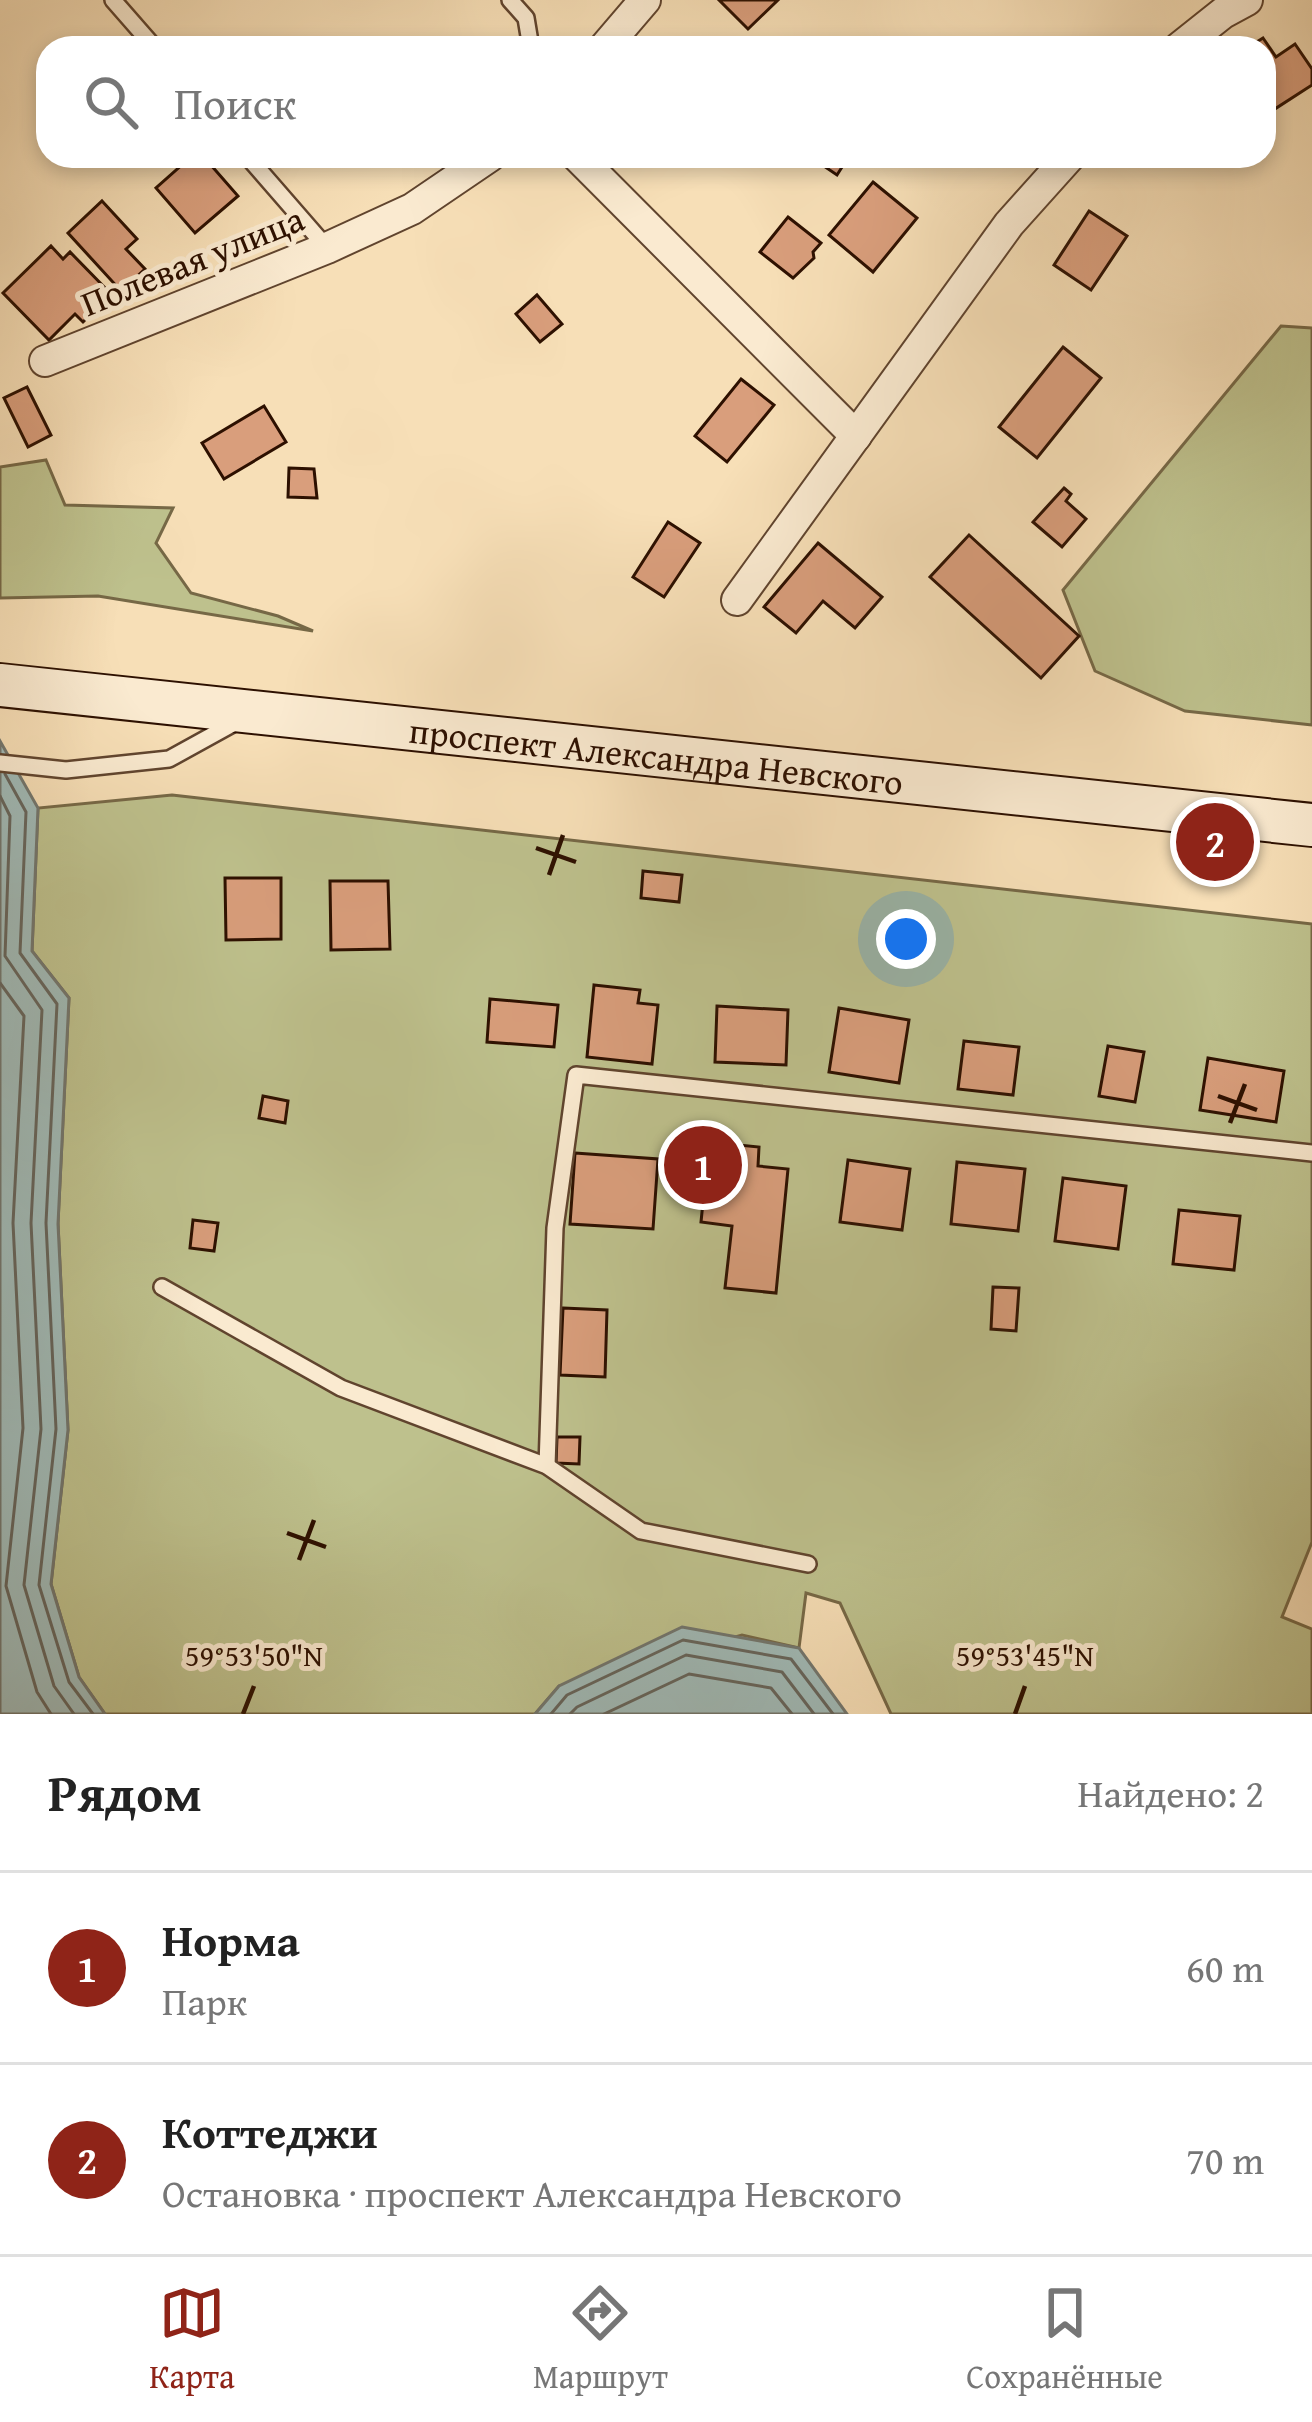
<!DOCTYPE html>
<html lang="ru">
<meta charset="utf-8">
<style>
:root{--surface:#fff;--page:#f2f2f2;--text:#222;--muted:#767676;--line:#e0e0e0;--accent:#8f2418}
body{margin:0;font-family:"Gentium Book Plus",serif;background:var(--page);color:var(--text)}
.you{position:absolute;left:906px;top:939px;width:42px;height:42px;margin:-30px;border:9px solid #fff;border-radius:50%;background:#1a73e8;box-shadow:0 0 0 18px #1a73e833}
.badge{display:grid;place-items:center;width:78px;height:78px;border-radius:50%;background:var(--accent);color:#fff;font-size:39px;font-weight:700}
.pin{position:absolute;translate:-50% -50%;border:6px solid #fff;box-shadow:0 3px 12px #0006}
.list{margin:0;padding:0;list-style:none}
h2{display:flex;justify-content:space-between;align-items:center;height:156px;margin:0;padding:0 48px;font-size:51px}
h2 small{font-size:39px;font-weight:400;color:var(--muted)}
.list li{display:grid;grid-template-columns:78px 1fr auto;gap:36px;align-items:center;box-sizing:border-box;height:192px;padding:0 48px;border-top:3px solid var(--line)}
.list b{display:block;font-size:45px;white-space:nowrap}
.list p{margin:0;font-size:39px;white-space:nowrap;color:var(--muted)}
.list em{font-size:39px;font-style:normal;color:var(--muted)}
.icon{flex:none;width:66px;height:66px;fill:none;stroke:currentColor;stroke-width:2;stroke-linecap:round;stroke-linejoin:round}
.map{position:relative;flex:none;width:1312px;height:1714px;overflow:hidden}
.search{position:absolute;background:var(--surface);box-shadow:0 6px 18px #0003;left:36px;right:36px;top:36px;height:132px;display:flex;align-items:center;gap:30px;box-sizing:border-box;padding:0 42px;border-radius:36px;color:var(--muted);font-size:45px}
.sheet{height:540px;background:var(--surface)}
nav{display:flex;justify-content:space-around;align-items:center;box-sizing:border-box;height:168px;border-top:3px solid var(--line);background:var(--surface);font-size:33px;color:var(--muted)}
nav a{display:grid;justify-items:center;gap:6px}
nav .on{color:var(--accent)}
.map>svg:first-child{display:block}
.green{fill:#bec18d;stroke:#766846;stroke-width:3}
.water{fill:#a0bab7;stroke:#72766e;stroke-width:3}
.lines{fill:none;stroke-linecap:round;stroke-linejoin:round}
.shore{stroke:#66655c;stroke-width:3}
.building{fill:#d99e7c;stroke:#2d1000;stroke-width:3}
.lane-casing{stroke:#60442e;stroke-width:20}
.street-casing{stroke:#60442e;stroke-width:34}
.secondary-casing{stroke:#2d1000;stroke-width:46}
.lane{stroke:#faead0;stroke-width:15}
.street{stroke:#faead0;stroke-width:30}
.secondary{stroke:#faead0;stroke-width:42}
.ticks{fill:none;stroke:#2d1000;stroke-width:4.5}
.labels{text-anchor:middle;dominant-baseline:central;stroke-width:10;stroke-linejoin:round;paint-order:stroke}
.street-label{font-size:36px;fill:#2d1000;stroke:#faead0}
.ticks-label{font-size:30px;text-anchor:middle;fill:#2d1000;stroke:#faead0;stroke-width:10;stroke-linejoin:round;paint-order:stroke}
</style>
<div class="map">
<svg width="1312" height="1714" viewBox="0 0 1312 1714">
<rect width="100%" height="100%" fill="#f7dfb7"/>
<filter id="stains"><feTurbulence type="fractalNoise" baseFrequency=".00167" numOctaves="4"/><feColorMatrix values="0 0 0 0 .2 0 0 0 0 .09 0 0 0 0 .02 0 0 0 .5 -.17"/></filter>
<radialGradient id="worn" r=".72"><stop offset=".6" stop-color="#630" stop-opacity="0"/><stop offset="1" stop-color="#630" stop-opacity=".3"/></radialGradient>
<g class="green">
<path d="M1281 326 1312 328V725L1185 711 1095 671 1063 590Z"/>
<path d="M46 460 65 505 173 508 156 543 191 593 278 616 313 631 98 596 0 598V467Z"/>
<path d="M172 795 1312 924V1542L1282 1617 1312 1629V1714H891L840 1603 806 1593 799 1648 742 1635 559 1686 535 1714H105L79 1677 51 1584 68 1430 58 1223 69 998 32 951 38 808Z"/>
</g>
<g class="water">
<path d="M0 741 38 808 32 951 69 998 58 1224 68 1430 51 1584 79 1677 105 1714H0Z"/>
<path d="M682 1627 799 1648 847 1714H535L559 1686Z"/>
</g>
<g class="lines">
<g class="shore">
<path d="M5 774 26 812 20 953 57 1004 46 1223 56 1429 39 1585 69 1682 93 1714"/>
<path d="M0 796 10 816 5 956 42 1010 31 1223 41 1429 24 1585 54 1686 74 1714"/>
<path d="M0 983 24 1016 13 1223 23 1428 6 1586 37 1692 51 1714"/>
<path d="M551 1714 567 1695 683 1640 791 1659 833 1714"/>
<path d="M570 1714 577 1707 686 1655 782 1672 814 1714"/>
<path d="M604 1714 689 1674 771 1688 792 1714"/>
</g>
</g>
<g class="building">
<path d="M719 0H778L748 29Z"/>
<path d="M1263 38 1276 57 1295 44 1312 69V85L1264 116V48H1247Z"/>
<path d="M192 156H203L238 196 195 233 156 188Z"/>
<path d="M809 156H849L837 175Z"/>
<path d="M873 182 917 218 873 272 829 235Z"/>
<path d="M102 201 137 239 126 249 145 269 121 291 68 233Z"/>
<path d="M1089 211 1127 236 1091 290 1054 265Z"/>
<path d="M788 217 821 243 813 252 814 258 793 278 760 252Z"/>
<path d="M51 246 63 259 70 252 111 294 83 322 75 314 49 340 3 293Z"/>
<path d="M537 295 562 324 540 342 516 314Z"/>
<path d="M1063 347 1101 378 1037 458 999 427Z"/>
<path d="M741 379 774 405 727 462 695 436Z"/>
<path d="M27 387 51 435 28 447 4 398Z"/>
<path d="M264 406 286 442 224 479 202 443Z"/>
<path d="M289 468 314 469 317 498 288 497Z"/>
<path d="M1064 488 1071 494 1066 501 1086 519 1062 547 1033 522Z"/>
<path d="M668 522 700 543 664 597 633 577Z"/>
<path d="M969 535 1079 636 1041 678 930 577Z"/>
<path d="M818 543 882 597 855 628 823 601 796 633 764 607Z"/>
<path d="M643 871 682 875 679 902 641 898Z"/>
<path d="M225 878H281V939L226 940Z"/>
<path d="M330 881H388L390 949 331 950Z"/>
<path d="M594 985 640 990 638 1003 658 1005 652 1064 587 1057Z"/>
<path d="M490 999 558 1005 554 1047 487 1042Z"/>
<path d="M717 1006 788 1010 786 1065 715 1062Z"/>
<path d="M839 1008 909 1020 899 1083 829 1072Z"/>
<path d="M964 1041 1019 1047 1013 1095 958 1089Z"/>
<path d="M1108 1046 1144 1052 1135 1102 1099 1096Z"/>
<path d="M1208 1058 1284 1071 1276 1122 1200 1110Z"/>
<path d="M263 1096 288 1101 285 1123 259 1118Z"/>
<path d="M709 1142 759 1147 758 1166 788 1169 776 1293 725 1288 732 1226 701 1222Z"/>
<path d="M575 1153 658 1159 653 1229 570 1224Z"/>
<path d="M848 1160 910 1169 902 1230 840 1222Z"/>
<path d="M957 1162 1025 1169 1018 1231 951 1224Z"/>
<path d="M1063 1178 1126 1186 1118 1249 1055 1241Z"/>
<path d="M1179 1210 1240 1216 1234 1270 1173 1264Z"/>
<path d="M193 1220 218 1223 214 1251 190 1248Z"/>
<path d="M993 1287 1019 1288 1016 1331 991 1329Z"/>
<path d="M563 1308 607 1310 605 1377 560 1375Z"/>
<path d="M557 1437H580L579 1464 556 1463Z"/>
</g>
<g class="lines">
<g class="lane-casing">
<g id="lane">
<path d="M113 0 155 48"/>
<path d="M510 0 526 18 531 48"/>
<path d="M247 156 327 248"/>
<path d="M0 763 66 770 169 759 238 721"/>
<path d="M162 1287 341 1388 547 1466 641 1531 808 1564"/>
<path d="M547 1466 555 1228 576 1075 1312 1153"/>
</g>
</g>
<g class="street-casing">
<g id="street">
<path d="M604 48 645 0"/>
<path d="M1179 48 1223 13 1247 0"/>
<path d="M577 156 856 436"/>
<path d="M45 361 327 248 412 209 490 156"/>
<path d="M737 600 1009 224 1070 156"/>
</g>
</g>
<g class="secondary-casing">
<g id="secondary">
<path id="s1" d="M0 685 1312 825"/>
</g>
</g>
<use href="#lane" class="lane"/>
<use href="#street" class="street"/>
<use href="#secondary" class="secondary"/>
</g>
<path class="ticks" d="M536 848 576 862M549 875 563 835M1218 1096 1257 1110M1230 1123 1245 1084M287 1533 326 1547M299 1560 314 1520M243 1714 254 1686M1015 1714 1025 1686"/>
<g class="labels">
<g class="street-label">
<text transform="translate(192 260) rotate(-22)">Полевая улица</text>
<text stroke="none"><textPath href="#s1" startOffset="660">проспект Александра Невского</textPath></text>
</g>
</g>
<g class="ticks-label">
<text x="254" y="1666">59°53'50"N</text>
<text x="1025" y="1666">59°53'45"N</text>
</g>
<rect width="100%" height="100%" filter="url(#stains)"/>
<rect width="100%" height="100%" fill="url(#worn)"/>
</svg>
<div class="you"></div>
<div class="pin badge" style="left:703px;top:1165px">1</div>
<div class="pin badge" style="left:1215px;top:842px">2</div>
<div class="search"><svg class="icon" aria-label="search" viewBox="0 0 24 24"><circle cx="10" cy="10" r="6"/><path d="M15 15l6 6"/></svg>Поиск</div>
</div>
<section class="sheet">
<h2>Рядом<small>Найдено: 2</small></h2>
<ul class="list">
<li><span class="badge">1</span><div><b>Норма</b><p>Парк</p></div><em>60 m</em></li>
<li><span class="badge">2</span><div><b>Коттеджи</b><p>Остановка · проспект Александра Невского</p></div><em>70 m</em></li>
</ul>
</section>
<nav>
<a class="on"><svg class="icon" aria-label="map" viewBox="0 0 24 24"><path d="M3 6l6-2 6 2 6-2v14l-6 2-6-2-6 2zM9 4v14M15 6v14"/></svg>Карта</a>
<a><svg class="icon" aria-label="directions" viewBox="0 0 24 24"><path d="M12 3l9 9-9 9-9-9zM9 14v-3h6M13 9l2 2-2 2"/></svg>Маршрут</a>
<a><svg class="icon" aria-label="saved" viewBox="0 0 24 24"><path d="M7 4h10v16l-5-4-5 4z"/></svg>Сохранённые</a>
</nav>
